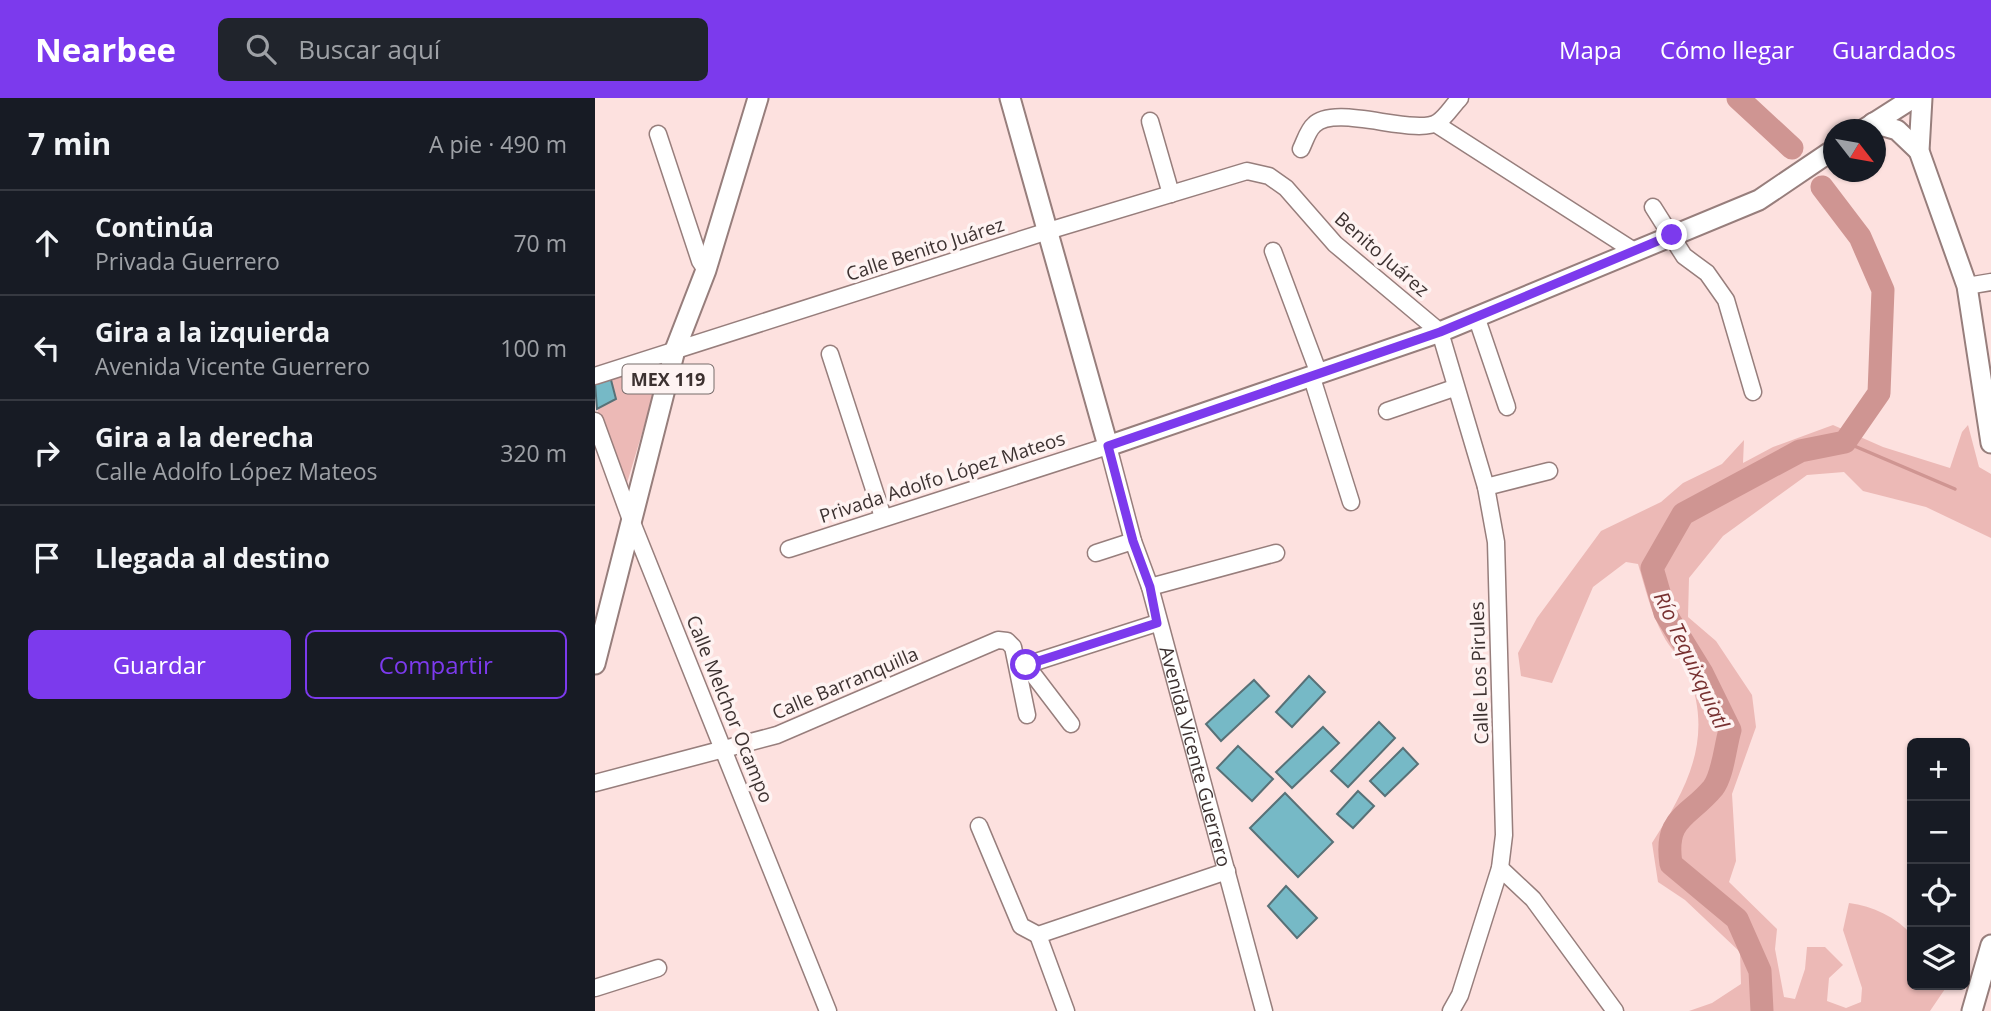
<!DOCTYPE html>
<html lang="es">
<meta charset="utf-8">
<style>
:root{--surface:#171b24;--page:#20242c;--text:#f1f3f6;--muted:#9ea1a6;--line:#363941;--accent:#7c3aed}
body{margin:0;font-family:"Open Sans",sans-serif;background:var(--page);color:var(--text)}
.controls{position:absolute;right:21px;bottom:21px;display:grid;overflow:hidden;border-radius:10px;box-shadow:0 2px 5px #0004}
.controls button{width:63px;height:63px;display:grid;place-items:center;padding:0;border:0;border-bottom:2px solid var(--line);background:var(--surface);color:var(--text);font:35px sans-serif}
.compass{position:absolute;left:1228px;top:21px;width:63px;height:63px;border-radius:50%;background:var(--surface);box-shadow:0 2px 5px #0004;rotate:121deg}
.stop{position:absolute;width:21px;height:21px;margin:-16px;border:5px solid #7c3aed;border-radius:50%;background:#fff}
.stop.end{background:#7c3aed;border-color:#fff;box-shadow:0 2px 7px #0008}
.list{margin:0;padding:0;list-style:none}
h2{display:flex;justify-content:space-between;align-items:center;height:91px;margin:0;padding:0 28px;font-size:30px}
h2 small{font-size:23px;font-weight:400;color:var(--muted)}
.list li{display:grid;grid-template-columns:46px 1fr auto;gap:21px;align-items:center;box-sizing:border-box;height:105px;padding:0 28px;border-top:2px solid var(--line)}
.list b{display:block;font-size:26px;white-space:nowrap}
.list p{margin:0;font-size:23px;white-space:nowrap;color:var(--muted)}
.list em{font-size:23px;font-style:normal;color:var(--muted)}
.actions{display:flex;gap:14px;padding:21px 28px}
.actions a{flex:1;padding:16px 0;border:2px solid var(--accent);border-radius:10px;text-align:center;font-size:24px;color:var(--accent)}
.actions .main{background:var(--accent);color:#fff}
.icon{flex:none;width:38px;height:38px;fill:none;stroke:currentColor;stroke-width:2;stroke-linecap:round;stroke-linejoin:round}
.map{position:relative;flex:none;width:1396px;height:913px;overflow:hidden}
header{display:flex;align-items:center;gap:42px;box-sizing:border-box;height:98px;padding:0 35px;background:var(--accent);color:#fff}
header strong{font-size:33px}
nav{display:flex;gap:38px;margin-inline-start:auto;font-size:24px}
.search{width:490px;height:63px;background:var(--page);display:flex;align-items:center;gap:18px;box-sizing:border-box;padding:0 24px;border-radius:10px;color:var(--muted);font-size:26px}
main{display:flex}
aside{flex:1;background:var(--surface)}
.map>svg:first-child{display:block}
.green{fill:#ecb9b6}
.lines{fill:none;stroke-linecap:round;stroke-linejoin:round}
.stream{stroke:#cf9592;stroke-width:3.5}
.river{stroke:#cf9592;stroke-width:23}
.building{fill:#76b9c6;stroke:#587177;stroke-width:2}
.minor-casing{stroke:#977e7c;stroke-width:19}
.major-casing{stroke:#977e7c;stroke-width:23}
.minor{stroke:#fff;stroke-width:16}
.major{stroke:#fff;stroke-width:19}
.route{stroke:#7c3aed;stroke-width:9}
.labels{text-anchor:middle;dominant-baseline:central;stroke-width:7;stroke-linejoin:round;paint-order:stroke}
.shield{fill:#fef3f2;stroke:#776c6b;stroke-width:2}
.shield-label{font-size:18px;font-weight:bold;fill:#3d3231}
.street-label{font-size:19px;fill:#3d3231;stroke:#fef3f2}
.water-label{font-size:21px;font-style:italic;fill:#783131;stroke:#fef3f2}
</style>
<header>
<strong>Nearbee</strong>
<div class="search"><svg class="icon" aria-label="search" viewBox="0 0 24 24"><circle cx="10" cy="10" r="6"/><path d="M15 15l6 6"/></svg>Buscar aquí</div>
<nav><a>Mapa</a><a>Cómo llegar</a><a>Guardados</a></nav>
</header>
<main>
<aside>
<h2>7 min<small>A pie · 490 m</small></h2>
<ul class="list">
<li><svg class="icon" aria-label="ahead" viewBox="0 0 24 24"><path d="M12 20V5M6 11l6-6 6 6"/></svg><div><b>Continúa</b><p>Privada Guerrero</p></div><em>70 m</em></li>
<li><svg class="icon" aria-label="left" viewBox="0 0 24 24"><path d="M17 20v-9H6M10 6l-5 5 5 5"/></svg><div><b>Gira a la izquierda</b><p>Avenida Vicente Guerrero</p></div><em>100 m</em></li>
<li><svg class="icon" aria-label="right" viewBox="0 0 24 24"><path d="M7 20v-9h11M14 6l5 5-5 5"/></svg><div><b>Gira a la derecha</b><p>Calle Adolfo López Mateos</p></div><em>320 m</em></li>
<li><svg class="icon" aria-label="arrive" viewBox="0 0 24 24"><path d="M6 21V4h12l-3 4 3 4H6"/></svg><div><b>Llegada al destino</b></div></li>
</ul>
<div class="actions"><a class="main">Guardar</a><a>Compartir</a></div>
</aside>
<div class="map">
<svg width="1396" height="913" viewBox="0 0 1396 913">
<rect width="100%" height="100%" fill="#fde1df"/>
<g class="green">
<path d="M69 262 32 385 2 311 21 301 15 278Z"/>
<path d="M1238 327 1288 349 1355 370 1367 334 1373 327 1384 369 1396 376V440L1331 409 1268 393 1249 374 1212 377 1128 438 1094 480 1093 519 1121 543 1157 597 1161 629 1137 696 1141 763 1134 784 1182 831 1180 851 1189 899 1200 901 1210 871 1212 849H1230L1248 867 1234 880 1232 903 1251 910 1266 904 1267 890 1248 832 1254 805C1278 808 1301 819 1317 837V887L1352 888 1335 913H1094L1117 905 1146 886 1145 854 1090 802 1063 784 1057 745C1092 690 1120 640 1092 573 1087 560 1074 550 1068 537 1056 515 1050 489 1043 466L1031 464 998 489 957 585 926 578 923 555 942 520 1006 433 1066 404 1088 385 1127 366 1149 342 1148 365 1178 349Z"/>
</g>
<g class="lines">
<path class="stream" d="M1250 344 1360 391"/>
<g class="river">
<path d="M1143 0 1197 50"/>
<path d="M1167 913 1165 873 1142 821 1076 766C1069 719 1093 720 1118 690 1128 677 1130 649 1135 632L1107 575 1070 515 1057 470 1088 416 1205 353 1250 344 1284 295 1288 192 1265 139 1227 89"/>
</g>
</g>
<g class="building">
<path d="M15 278 21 301 2 311 0 285Z"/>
<path d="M714 578 730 594 697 629 681 614Z"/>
<path d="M659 582 674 598 626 643 611 626Z"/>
<path d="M784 624 800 640 753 689 736 673Z"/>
<path d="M728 629 744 645 697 690 681 674Z"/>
<path d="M643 648 678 681 657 703 622 670Z"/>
<path d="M808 650 823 666 790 698 775 683Z"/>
<path d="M763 693 779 708 758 730 742 716Z"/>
<path d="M690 695 738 744 703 779 655 730Z"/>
<path d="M691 788 722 820 702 840 673 808Z"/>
</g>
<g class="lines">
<g class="minor-casing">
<g id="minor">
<path d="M555 23 576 96"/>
<path d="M841 26 1039 153"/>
<path d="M63 36 105 163 111 172"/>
<path d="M706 51C710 43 713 32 719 27 740 5 821 39 843 24 851 19 858 7 865 0"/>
<path d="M1058 109 1089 158 1112 175 1131 202 1158 294"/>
<path d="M678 153 724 276"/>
<path d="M1372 188 1396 184"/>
<path d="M881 218 912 309"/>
<path d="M235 256 288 419"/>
<path d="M0 278 453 133 652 73 674 78 691 90 740 146 845 234 891 389 901 444 909 737 905 770 865 897 856 913"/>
<path d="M717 280 756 404"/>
<path d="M792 313 859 290"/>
<path d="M0 323 36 422 233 913"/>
<path d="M891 389 954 373"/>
<path id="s1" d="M194 451 513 348 538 443 555 489 669 913"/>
<path d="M501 455 538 443"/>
<path d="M555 489 681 455"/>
<path d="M421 561 431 567 562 525"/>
<path d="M431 567 476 626"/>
<path d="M0 685 182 637 403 542 412 543 418 549 432 617"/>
<path d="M384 728 426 828 443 837 632 773"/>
<path d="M905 770 938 801 1020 913"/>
<path d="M443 837 471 913"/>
<path d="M0 890 63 870"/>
</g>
</g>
<g class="major-casing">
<g id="major">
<path d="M415 0 513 348 845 234 1164 102 1238 52"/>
<path d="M1327 0 1324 53 1372 188 1396 345"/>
<path d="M1278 25 1302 32 1324 53"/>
<path d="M1268 32 1318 0"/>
<path d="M0 566 80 252 111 172 163 0"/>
<path d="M1377 913 1396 847"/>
</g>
</g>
<use href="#minor" class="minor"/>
<use href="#major" class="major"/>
</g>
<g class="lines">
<path class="route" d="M431 567 562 525 555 489 538 443 513 348 845 234 1077 137"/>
</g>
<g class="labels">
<rect class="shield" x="27.5" y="266.5" width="91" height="29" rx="5"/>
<g class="shield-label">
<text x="73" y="281">MEX 119</text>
</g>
<g class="street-label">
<text transform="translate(330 151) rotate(-18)">Calle Benito Juárez</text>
<text transform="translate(787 156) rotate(41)">Benito Juárez</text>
<text transform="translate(347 379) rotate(-18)">Privada Adolfo López Mateos</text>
<text transform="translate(884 575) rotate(-92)">Calle Los Pirules</text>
<text transform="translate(250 585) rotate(-23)">Calle Barranquilla</text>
<text transform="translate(135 611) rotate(68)">Calle Melchor Ocampo</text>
<text stroke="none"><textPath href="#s1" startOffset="658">Avenida Vicente Guerrero</textPath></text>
</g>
<g class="water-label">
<text transform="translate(1097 562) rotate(65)">Río Tequixquiatl</text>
</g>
</g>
</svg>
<div class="controls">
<button>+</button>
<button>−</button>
<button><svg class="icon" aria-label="locate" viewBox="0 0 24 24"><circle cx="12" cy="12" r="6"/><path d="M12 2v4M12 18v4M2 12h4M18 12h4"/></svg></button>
<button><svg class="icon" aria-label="layers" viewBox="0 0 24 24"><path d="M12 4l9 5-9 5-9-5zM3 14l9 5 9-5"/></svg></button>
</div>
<svg class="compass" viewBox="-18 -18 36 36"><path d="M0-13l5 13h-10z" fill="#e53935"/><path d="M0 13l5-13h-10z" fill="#9ea1a6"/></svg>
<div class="stop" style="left:431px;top:567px"></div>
<div class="stop end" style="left:1077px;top:137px"></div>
</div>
</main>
